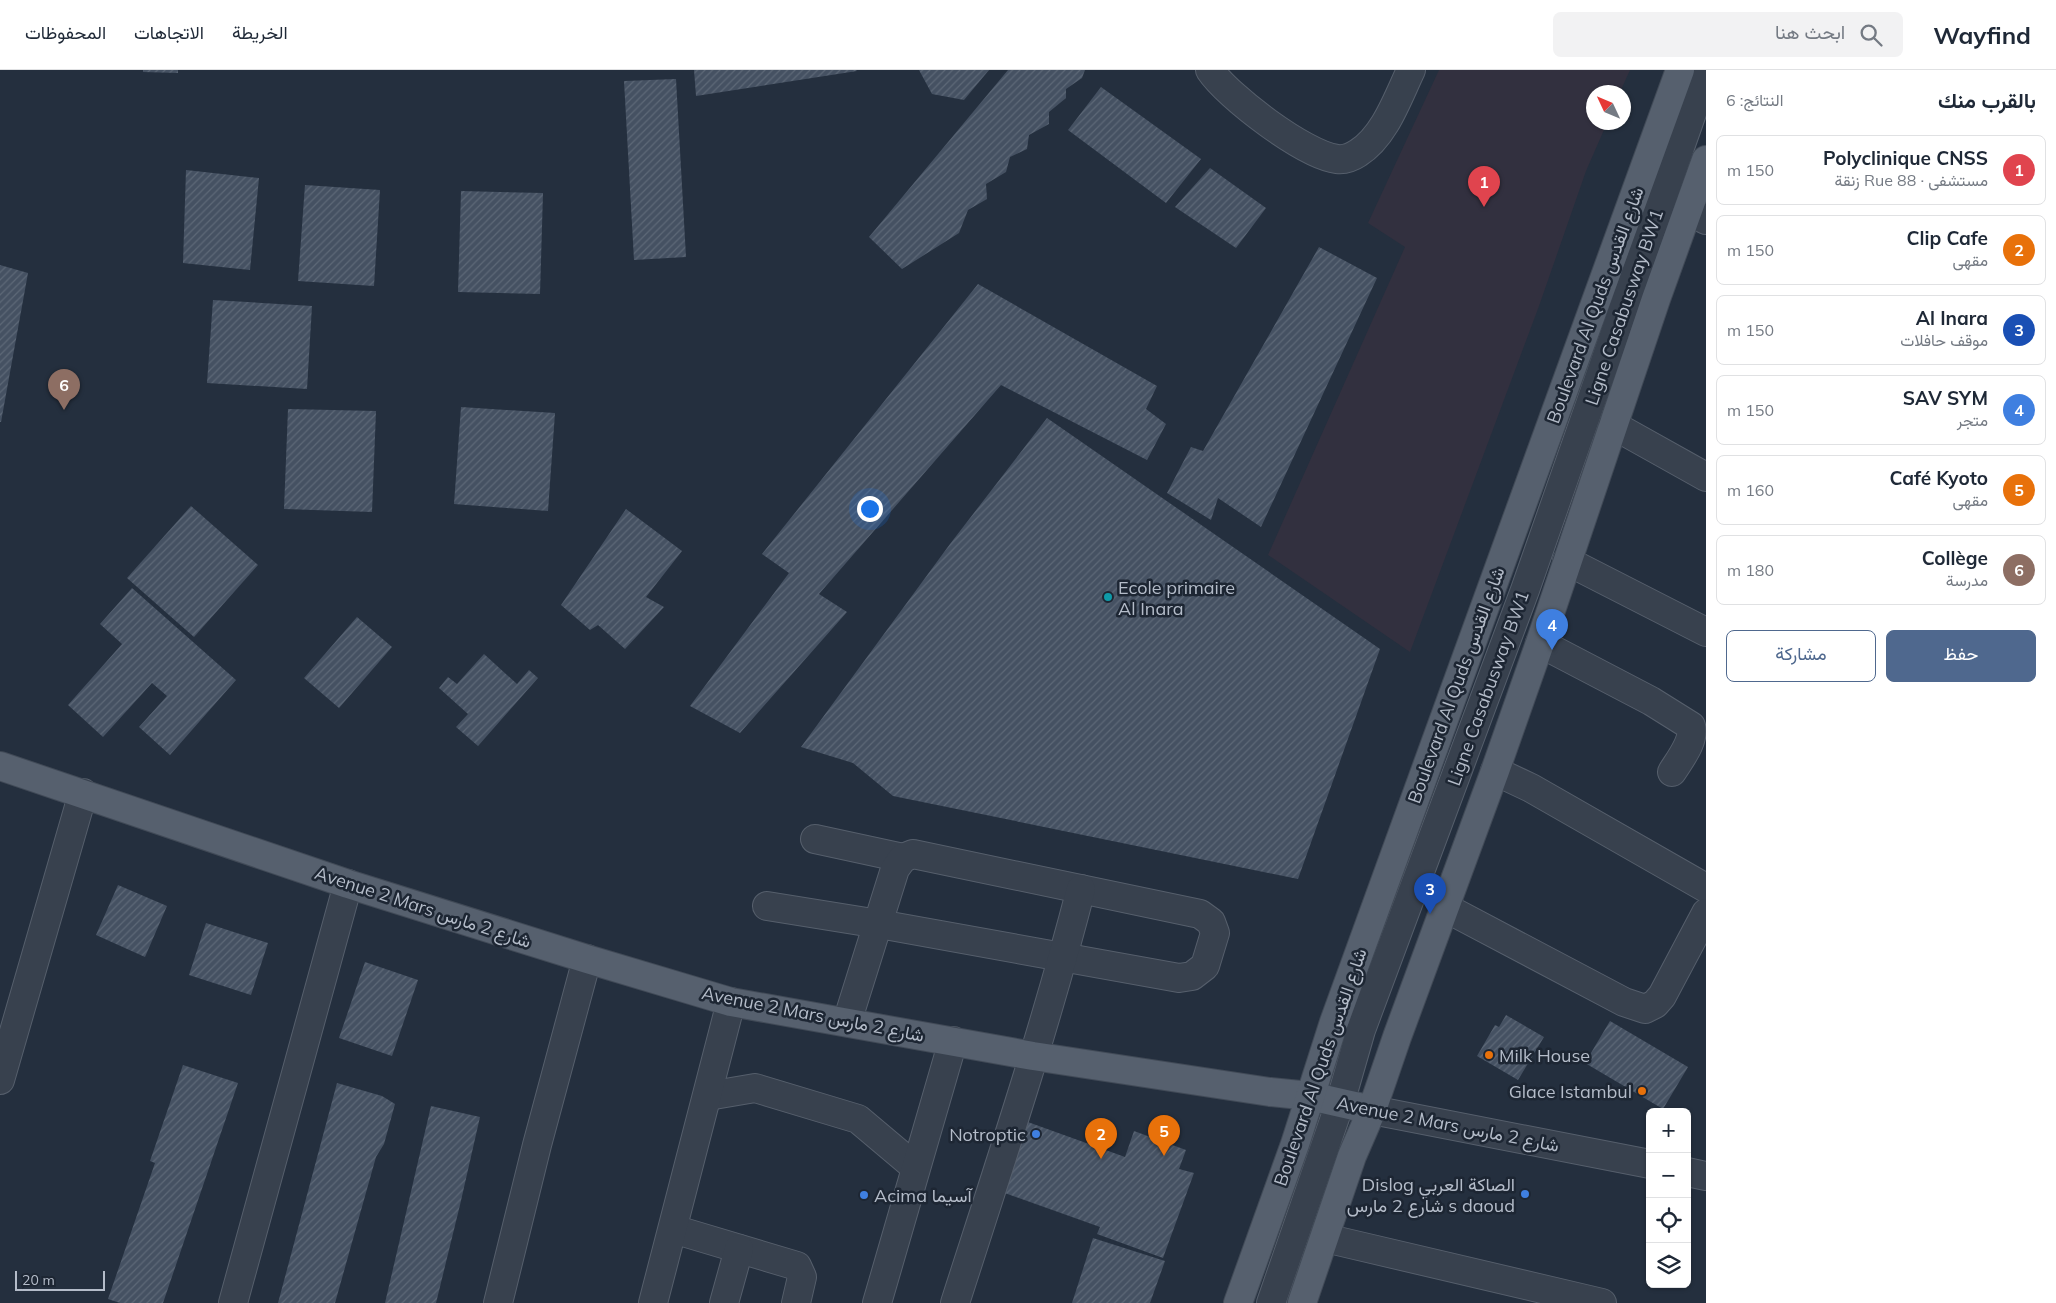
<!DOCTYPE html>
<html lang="ar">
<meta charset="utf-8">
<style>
:root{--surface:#fff;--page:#f2f2f3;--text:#1f2937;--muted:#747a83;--line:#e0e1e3;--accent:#4f688e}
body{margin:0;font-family:Mulish,Vazirmatn,sans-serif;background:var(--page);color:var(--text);direction:rtl}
.controls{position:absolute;right:15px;bottom:15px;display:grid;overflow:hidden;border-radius:8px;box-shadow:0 1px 4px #0004}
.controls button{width:45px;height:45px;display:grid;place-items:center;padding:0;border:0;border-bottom:1px solid var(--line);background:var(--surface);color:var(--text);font:25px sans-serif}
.compass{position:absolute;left:1586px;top:15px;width:45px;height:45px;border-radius:50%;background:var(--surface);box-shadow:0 1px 4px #0004;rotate:314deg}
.scale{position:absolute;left:15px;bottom:12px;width:90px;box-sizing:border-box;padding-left:5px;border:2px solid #b4bcc9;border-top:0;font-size:14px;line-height:18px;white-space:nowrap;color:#b4bcc9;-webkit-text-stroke:4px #1d2633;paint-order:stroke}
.you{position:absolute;left:869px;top:438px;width:18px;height:18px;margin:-12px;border:4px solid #fff;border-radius:50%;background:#1a73e8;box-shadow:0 0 0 8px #1a73e833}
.badge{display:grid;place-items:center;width:32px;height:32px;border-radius:50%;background:var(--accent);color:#fff;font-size:16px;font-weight:700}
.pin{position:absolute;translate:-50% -41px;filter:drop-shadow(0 1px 2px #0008)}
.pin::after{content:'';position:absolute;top:26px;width:18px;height:15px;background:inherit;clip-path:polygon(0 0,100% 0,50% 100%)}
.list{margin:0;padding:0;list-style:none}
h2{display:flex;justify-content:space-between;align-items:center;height:65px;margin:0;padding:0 20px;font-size:21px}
h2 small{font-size:16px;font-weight:400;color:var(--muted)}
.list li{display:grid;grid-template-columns:32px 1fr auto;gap:15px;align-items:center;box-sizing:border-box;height:70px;margin:0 10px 10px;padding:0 10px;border:1px solid var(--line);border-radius:8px}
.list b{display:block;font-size:19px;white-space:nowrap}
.list p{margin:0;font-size:16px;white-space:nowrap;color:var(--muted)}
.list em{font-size:16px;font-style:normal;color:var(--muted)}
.actions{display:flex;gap:10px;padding:15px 20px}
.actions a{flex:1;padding:11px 0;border:1px solid var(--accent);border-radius:8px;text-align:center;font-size:18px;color:var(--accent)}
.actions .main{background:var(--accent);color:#fff}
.icon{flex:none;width:28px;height:28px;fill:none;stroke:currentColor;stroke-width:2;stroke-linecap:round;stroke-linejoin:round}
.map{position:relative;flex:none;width:1706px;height:1233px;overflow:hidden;direction:ltr}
header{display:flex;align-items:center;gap:30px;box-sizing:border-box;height:70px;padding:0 25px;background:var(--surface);border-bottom:1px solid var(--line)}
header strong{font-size:24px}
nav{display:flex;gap:28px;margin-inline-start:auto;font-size:18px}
.search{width:350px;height:45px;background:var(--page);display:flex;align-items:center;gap:12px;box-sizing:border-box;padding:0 18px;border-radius:8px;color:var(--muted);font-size:19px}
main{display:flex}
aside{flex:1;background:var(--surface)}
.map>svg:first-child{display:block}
.medical{fill:#32303f}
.building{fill:url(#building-hatch)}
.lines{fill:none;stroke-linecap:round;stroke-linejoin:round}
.minor-casing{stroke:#565f6c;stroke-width:30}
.major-casing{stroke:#414a57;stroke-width:30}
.minor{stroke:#38414e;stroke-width:28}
.major{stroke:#56606e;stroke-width:28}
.culture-dot{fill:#0f9aa8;stroke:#1d2633;stroke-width:2}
.food-dot{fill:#e8710a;stroke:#1d2633;stroke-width:2}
.shop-dot{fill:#3f7fe0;stroke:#1d2633;stroke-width:2}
.labels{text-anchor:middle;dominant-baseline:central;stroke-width:5;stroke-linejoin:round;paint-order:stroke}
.street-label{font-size:18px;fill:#b4bcc9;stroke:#1d2633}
.poi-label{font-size:18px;fill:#b4bcc9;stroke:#1d2633;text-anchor:start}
</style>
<header>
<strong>Wayfind</strong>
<div class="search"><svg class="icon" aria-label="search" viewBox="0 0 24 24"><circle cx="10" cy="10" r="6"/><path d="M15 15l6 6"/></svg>ابحث هنا</div>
<nav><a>الخريطة</a><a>الاتجاهات</a><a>المحفوظات</a></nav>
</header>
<main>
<aside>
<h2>بالقرب منك<small>النتائج: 6</small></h2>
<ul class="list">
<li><span class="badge" style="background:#e0444e">1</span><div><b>Polyclinique CNSS</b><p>مستشفى · Rue 88 زنقة</p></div><em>150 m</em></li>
<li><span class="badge" style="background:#e8710a">2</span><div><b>Clip Cafe</b><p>مقهى</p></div><em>150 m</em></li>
<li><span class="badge" style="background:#1a4fb4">3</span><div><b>Al Inara</b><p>موقف حافلات</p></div><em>150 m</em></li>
<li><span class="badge" style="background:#3f7fe0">4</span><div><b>SAV SYM</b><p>متجر</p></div><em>150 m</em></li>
<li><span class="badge" style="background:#e8710a">5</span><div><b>Café Kyoto</b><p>مقهى</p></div><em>160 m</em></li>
<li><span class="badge" style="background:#8d6e63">6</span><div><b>Collège</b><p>مدرسة</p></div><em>180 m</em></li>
</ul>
<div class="actions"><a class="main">حفظ</a><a>مشاركة</a></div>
</aside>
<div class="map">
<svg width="1706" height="1233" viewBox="0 0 1706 1233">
<defs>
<pattern id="building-hatch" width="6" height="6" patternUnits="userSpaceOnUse" patternTransform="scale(1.25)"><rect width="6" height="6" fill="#455162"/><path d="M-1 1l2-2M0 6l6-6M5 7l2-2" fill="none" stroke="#5d6877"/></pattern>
</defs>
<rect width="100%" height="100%" fill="#242f3e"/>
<path class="medical" d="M1439 0H1630L1620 22H1594V52L1607 53 1586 101 1539 236 1410 582 1268 485 1405 177 1368 153Z"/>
<g class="building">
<path d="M143 0H178V3L143 2Z"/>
<path d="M694 0H856L857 1 696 26Z"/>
<path d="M919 0H989L964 30 932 24Z"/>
<path d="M1008 0H1085L1082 8 1066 19V28L1049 42V54L1029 65 1027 79 1010 87 1006 102 986 114 987 129 968 140 959 163 902 199 869 167Z"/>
<path d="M676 9 686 187 634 190 624 11Z"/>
<path d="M1101 17 1201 89 1166 133 1068 60Z"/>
<path d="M1210 98 1266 138 1236 178 1175 137Z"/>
<path d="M186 100 259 108 250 200 183 193Z"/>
<path d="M305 115 380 120 374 216 298 211Z"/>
<path d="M461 121 543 123 540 224 458 222Z"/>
<path d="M1319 177 1377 208 1261 457 1218 428 1211 450 1167 423 1191 377 1203 381Z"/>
<path d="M0 195 28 203 1 352H0Z"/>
<path d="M978 214 1157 316 1146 339 1166 354 1147 390 1001 315 819 524 847 542 740 663 690 636 789 503 762 484Z"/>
<path d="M213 230 312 236 307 319 207 313Z"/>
<path d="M461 337 555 343 548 441 454 434Z"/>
<path d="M288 339 376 341 372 442 284 439Z"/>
<path d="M1047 348 1380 579 1298 809 893 726 853 693 801 677 950 474Z"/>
<path d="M191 436 258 495 194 567 127 508Z"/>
<path d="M626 439 682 481 646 527 664 537 625 579 598 555 590 560 561 535Z"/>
<path d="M132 518 236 610 170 685 139 657 167 626 152 613 103 667 68 635 122 574 100 554Z"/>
<path d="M357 547 392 577 339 638 304 608Z"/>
<path d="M484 584 517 614 529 600 538 608 478 676 456 657 468 644 439 618 448 607 457 614Z"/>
<path d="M118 815 167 836 145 887 96 865Z"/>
<path d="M206 853 268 873 251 925 189 905Z"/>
<path d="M365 892 418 910 392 986 339 968Z"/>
<path d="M1506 945 1544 967 1518 1010 1477 986 1495 955 1499 957Z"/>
<path d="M1610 951 1688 997 1663 1039 1585 993Z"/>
<path d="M183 995 238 1013 163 1233H120L108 1229 155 1093 150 1091Z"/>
<path d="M337 1013 382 1026 395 1034 384 1074 376 1087 335 1233H278Z"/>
<path d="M431 1036 480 1047 460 1135 436 1233H385Z"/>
<path d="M1025 1051 1125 1087 1134 1061 1186 1080 1179 1099 1194 1103 1163 1188 1097 1164 1100 1157 999 1121Z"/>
<path d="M1093 1168 1165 1191 1150 1233H1072Z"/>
</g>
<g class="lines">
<g class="minor-casing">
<g id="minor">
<path d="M1210 0C1228 27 1305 85 1337 89 1345 90 1352 87 1358 83 1385 66 1398 27 1411 0"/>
<path d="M1688 141 1706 150"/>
<path d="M1613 355 1706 407"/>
<path d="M1567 491 1706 562"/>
<path d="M1540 573 1651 631 1691 656C1695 671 1680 689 1672 702"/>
<path d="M1495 701 1531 718 1706 818"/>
<path d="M815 769 903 788"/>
<path d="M767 836 879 854 1179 908 1192 906 1205 896 1215 863 1211 852 1200 844 913 784 903 788 895 799 847 952"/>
<path d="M1446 838 1624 932 1645 939 1655 934 1662 926 1706 843"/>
<path d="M0 1010 83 723"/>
<path d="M708 1026 755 1018 858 1049 915 1097"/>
<path d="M1372 1040 1650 1094"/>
<path d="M1687 1102 1706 1106"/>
<path d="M673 1159 797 1196 802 1207 796 1233"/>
<path d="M1325 1168 1602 1233"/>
<path d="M233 1233 348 814"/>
<path d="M498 1233 537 1075 587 889"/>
<path d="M653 1233 731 932"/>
<path d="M724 1233 739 1179"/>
<path d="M877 1233 953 971"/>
<path d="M955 1233C999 1096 1045 959 1081 819"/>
<path d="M1271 1233 1340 1033 1361 960 1525 520 1706 3"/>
</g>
</g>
<g class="major-casing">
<g id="major">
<path d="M0 696 348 814 587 889 731 932 1033 986 1270 1022 1310 1026 1372 1040"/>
<path d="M1238 1233 1295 1074 1334 952 1680 0"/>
<path d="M1302 1233 1352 1086 1372 1040 1397 967 1495 701 1540 573 1656 229 1706 90"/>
</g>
</g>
<use href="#minor" class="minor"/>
<use href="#major" class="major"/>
</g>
<circle class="culture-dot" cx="1108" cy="527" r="5"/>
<g class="food-dot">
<circle cx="1489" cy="985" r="5"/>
<circle cx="1642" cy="1021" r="5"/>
</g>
<g class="shop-dot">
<circle cx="1036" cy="1064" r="5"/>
<circle cx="1525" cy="1124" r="5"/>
<circle cx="864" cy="1125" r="5"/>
</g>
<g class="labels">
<g class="street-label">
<text transform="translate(1595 235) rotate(-70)">Boulevard Al Quds شارع القدس</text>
<text transform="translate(1624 237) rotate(-71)">Ligne Casabusway BW1</text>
<text transform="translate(1456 615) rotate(-70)">Boulevard Al Quds شارع القدس</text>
<text transform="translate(1488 618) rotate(-70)">Ligne Casabusway BW1</text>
<text transform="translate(423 837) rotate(18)">Avenue 2 Mars شارع 2 مارس</text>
<text transform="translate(813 944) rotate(11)">Avenue 2 Mars شارع 2 مارس</text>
<text transform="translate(1320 997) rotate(-71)">Boulevard Al Quds شارع القدس</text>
<text transform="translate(1448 1054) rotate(11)">Avenue 2 Mars شارع 2 مارس</text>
</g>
<g class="poi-label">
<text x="1118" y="517">Ecole primaire<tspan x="1118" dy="21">Al Inara</tspan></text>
<text x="1499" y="985">Milk House</text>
<text x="1632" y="1021" text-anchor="end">Glace Istambul</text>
<text x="1026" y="1064" text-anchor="end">Notroptic</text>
<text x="1515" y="1114" text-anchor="end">Dislog الصاكة العربي<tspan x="1515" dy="21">شارع 2 مارس s daoud</tspan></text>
<text x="874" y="1125">Acima آسيما</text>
</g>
</g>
</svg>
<div class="controls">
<button>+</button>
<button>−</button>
<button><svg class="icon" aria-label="locate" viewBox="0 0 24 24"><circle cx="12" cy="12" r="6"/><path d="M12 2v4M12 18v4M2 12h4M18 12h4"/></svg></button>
<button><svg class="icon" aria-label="layers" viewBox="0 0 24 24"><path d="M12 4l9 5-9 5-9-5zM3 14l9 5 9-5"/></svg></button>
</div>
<svg class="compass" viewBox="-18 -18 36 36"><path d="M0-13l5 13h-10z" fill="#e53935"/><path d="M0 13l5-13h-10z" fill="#747a83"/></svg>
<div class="scale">20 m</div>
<div class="you"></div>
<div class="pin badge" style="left:1484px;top:137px;background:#e0444e">1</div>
<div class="pin badge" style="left:1101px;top:1089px;background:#e8710a">2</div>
<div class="pin badge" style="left:1430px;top:844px;background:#1a4fb4">3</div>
<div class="pin badge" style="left:1552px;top:580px;background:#3f7fe0">4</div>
<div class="pin badge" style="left:1164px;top:1086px;background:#e8710a">5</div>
<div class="pin badge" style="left:64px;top:340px;background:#8d6e63">6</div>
</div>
</main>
